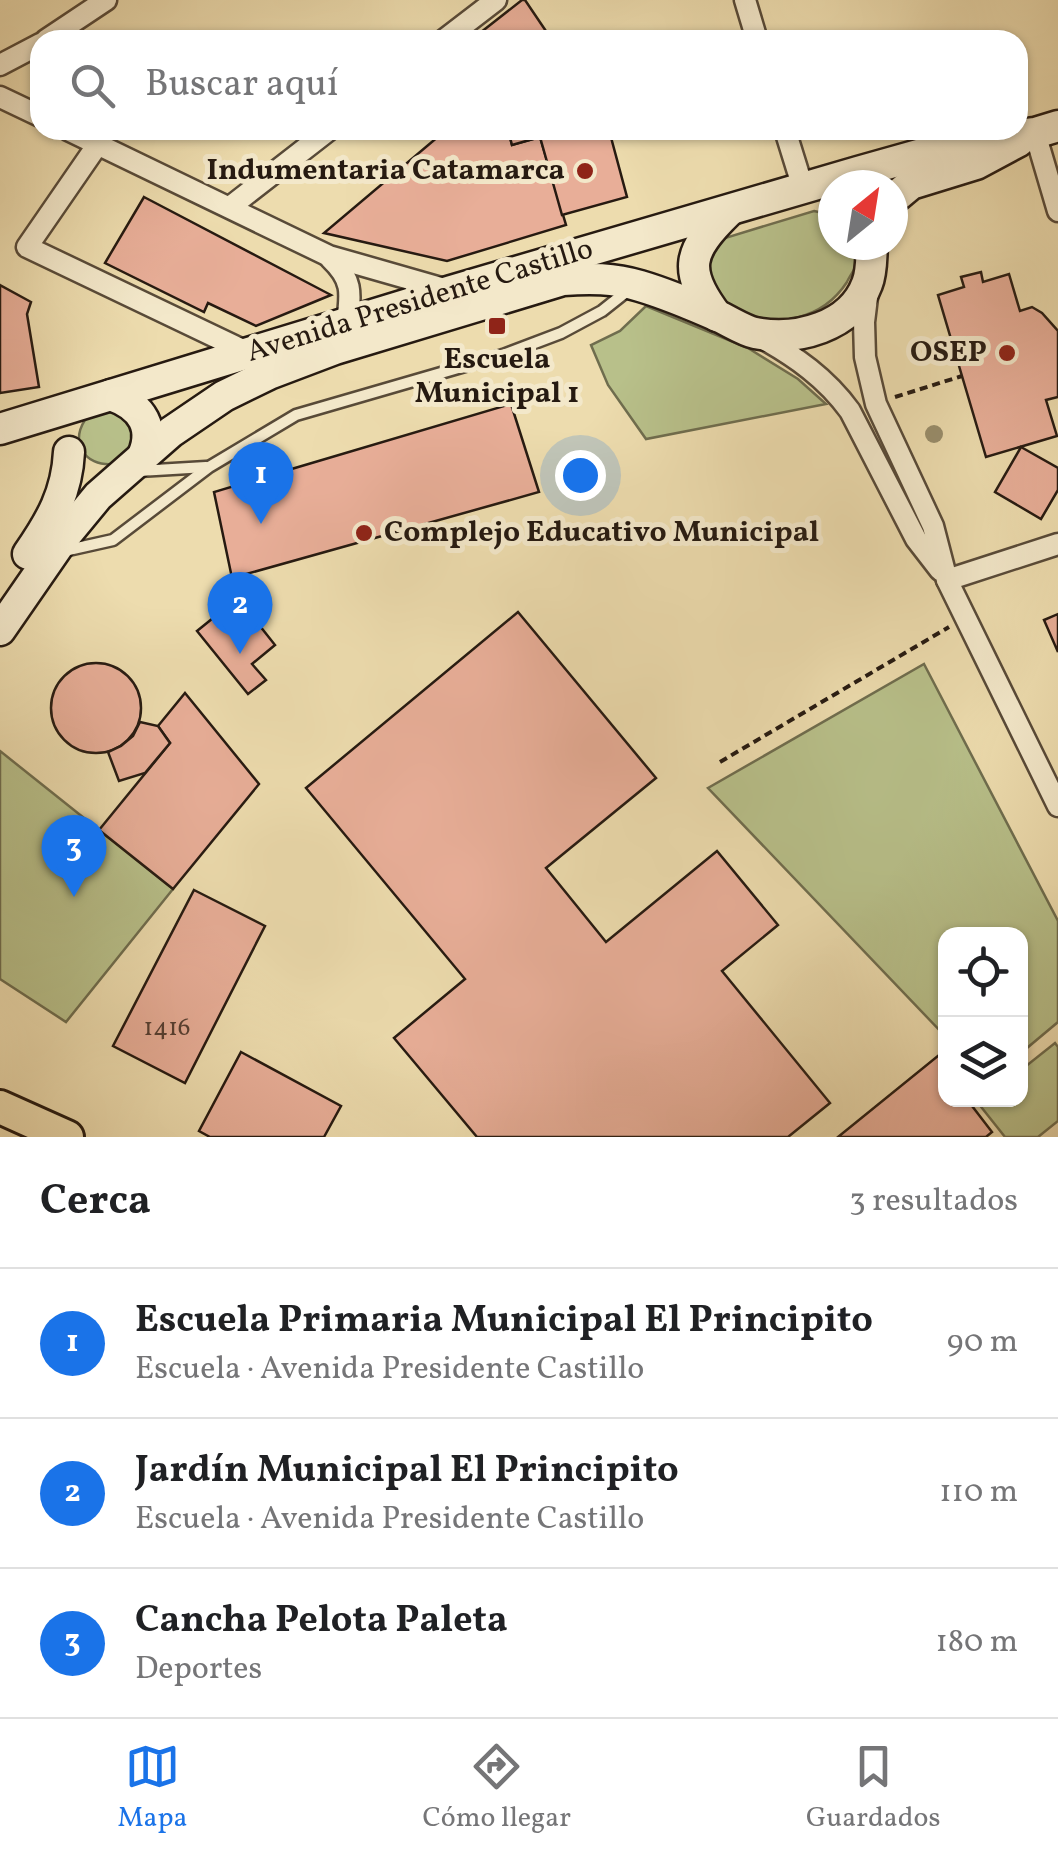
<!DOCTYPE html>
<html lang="es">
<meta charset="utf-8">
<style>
:root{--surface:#fff;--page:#f6f6f6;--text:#202124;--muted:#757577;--line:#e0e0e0;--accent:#1a73e8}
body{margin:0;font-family:Vollkorn,serif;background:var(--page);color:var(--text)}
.controls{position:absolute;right:30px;bottom:30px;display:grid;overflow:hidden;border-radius:20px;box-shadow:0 2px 8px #0004}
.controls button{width:90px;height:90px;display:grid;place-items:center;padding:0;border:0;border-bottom:2px solid var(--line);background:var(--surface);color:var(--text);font:50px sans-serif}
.compass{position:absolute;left:818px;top:170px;width:90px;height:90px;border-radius:50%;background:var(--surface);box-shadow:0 2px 8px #0004;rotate:30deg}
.you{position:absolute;left:580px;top:475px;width:35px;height:35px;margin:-25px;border:8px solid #fff;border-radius:50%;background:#1a73e8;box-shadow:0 0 0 15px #1a73e833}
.badge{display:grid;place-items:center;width:65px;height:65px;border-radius:50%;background:var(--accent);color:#fff;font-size:32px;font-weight:700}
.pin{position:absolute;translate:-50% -82px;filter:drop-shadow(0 2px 5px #0008)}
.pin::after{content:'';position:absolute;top:52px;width:35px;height:30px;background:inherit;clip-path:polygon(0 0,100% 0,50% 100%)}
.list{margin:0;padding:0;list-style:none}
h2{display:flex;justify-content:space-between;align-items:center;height:130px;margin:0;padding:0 40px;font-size:42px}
h2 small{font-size:32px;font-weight:400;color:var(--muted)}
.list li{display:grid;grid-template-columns:65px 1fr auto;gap:30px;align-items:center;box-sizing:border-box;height:150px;padding:0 40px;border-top:2px solid var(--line)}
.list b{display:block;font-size:38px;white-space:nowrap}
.list p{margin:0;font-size:32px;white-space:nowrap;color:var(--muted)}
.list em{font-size:32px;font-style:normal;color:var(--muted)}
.icon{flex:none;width:55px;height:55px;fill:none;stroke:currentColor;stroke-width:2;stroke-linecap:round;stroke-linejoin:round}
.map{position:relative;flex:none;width:1058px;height:1137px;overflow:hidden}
.search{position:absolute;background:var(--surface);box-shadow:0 2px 8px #0004;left:30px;right:30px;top:30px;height:110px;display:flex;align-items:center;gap:25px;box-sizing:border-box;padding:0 35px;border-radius:30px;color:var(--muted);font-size:38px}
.sheet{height:580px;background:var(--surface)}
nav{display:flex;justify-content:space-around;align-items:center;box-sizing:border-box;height:140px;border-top:2px solid var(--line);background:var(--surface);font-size:28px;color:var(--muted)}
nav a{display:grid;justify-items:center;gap:5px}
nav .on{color:var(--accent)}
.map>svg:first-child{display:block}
.green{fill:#b8c08a;stroke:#6f6d4e;stroke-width:2.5}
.building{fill:#e8ae98;stroke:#261a11;stroke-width:2.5}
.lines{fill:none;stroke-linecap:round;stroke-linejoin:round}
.service-casing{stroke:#584a38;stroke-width:15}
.minor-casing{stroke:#584a38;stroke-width:25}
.secondary-casing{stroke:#261a11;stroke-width:35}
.primary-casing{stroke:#261a11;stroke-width:38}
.path{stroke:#261a11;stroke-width:4;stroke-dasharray:8 5;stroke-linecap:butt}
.service{stroke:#f3e8ca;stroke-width:10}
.minor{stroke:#f3e8ca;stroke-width:20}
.secondary{stroke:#f3e8ca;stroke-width:30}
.primary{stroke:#eddcae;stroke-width:32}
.tree{fill:#988d6b}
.poi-dot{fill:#8f2418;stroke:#f3e8ca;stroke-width:4}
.labels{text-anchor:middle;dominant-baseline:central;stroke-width:10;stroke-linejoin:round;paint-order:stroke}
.number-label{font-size:25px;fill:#563f33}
.poi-label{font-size:30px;font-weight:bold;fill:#261a11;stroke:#f3e8ca;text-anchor:end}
.street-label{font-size:30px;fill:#261a11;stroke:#f3e8ca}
</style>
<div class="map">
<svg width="1058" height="1137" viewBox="0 0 1058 1137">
<rect width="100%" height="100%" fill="#eddcae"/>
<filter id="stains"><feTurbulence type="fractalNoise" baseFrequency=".002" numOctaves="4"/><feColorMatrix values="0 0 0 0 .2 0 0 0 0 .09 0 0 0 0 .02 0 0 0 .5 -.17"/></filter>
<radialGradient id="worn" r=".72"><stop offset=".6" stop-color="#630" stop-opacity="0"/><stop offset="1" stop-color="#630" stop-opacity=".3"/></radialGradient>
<g class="green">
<path d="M814 211 833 215V245H857C856 252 857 262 855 268 854 270 847 281 847 282 823 319 776 330 737 310 728 306 719 297 711 291L706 266 713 249 725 238Z"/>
<path d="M646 306 748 348 798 379 826 404 646 439 608 385 591 345 620 331Z"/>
<path d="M114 410 134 428V446L114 464C83 467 68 440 88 416Z"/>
<path d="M924 664 1058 921V1022L1021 1053 1020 934H946L945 1036 708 788Z"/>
<path d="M0 751 173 889 66 1022 0 979Z"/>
<path d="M1055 1043 1058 1047V1121L1038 1137H1005L978 1103 984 1100H1020L1021 1070Z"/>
</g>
<g class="building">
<path d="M522 0H525L552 40H471Z"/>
<path d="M446 130H508L512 145 540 137 566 225 447 261 324 233Z"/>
<path d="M508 130H609L627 197 562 215 540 137 512 145Z"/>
<path d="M144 197 331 295 256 326 208 303 204 312 105 263Z"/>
<path d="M981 272 983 282 1009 274 1020 311 1032 307 1042 313 1058 331V397L1046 400 1057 436 986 457 938 295 964 287 961 277Z"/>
<path d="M0 285 31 302 27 314 39 387 0 393Z"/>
<path d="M511 404 539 492 232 578 214 492Z"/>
<path d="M1021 447 1058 468V490L1041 519 995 492Z"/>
<path d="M248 611 275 645 252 664 266 680 248 694 197 631 218 614 228 626Z"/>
<path d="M518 612 656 778 546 868 606 942 717 851 778 925 722 971 830 1103 788 1137H477L394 1038 465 979 306 788Z"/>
<path d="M1058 614V652L1044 620Z"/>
<circle cx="96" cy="708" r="45"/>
<path d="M185 693 259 784 173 889 99 830 170 743 158 726Z"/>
<path d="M140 722 158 726 170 743 145 773 119 781 108 752 121 746 133 736Z"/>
<path d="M194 890 265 926 185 1083 113 1046Z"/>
<path d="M944 1051 946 1100H972L969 1102 992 1132 986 1137H838Z"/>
<path d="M241 1052 341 1106 324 1137H210L199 1131Z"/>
</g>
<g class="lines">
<g class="service-casing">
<g id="service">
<path d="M139 471 206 467"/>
<path d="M64 551 113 540 209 467 296 415 503 355 561 333 602 311 631 288"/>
</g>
</g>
<g class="minor-casing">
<g id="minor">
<path d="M745 0 757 40"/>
<path d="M46 40 106 0"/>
<path d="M444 40 496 0"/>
<path d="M0 65 40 44"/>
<path d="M0 97 40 116"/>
<path d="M68 130 329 256 448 290"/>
<path d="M785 130 803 188"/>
<path d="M1035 133 1058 211"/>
<path d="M98 144 27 247 249 353"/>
<path d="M230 207 329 130"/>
<path d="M330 258C353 280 351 292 347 323"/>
<path d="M868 289 864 322 865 357 876 404 933 526 947 580 1058 806"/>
<path d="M760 337C796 357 826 378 850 411L916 539 940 570"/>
<path d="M947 580 1058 544"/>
</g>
</g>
<g class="secondary-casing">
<g id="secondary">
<path d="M893 199 911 184 976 164 1019 141"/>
<path d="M717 316C682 270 688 251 728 212"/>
<path d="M111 395C142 406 157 428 141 460"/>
<path d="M0 429 451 291 858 172 968 141 1035 133 1058 126"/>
<path d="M28 554C51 521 67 493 69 452"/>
<path d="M0 630 65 536 98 496 171 432 224 396 269 374 335 349 563 280C590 278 613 278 640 286 667 294 693 305 720 317 731 322 743 330 755 333 797 341 851 327 867 284 872 272 871 257 872 245"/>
</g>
</g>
<g class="primary-casing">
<path id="primary" d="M0 1107 67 1137"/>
</g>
<g class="path">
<path d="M895 397 962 376"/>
<path d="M720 762 949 627"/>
</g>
<use href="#service" class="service"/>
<use href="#minor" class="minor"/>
<use href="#secondary" class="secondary"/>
<use href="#primary" class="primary"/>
</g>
<circle class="tree" cx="934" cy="434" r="9"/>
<g class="poi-dot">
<circle cx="585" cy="171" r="10"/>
<rect x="487" y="316" width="20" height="20" rx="5"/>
<circle cx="1007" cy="353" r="10"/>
<circle cx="364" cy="533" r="10"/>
</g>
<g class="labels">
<g class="number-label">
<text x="167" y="1028">1416</text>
</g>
<g class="poi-label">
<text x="565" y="171">Indumentaria Catamarca</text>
<text x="987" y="353">OSEP</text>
<text x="497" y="360" text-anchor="middle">Escuela<tspan x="497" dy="34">Municipal 1</tspan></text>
<text x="384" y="533" text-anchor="start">Complejo Educativo Municipal</text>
</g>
<g class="street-label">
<text transform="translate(420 301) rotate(-17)">Avenida Presidente Castillo</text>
</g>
</g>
<rect width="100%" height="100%" filter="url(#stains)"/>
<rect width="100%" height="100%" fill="url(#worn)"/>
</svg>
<div class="controls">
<button><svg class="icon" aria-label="locate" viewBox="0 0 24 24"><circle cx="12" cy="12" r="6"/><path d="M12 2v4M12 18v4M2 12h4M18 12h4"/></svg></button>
<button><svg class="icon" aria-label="layers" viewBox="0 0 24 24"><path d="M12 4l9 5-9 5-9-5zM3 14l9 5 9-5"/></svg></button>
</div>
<svg class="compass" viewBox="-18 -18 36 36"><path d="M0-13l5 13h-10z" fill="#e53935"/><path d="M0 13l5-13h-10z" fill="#757577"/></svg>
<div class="you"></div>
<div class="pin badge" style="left:261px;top:524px">1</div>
<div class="pin badge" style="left:240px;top:654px">2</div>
<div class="pin badge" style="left:74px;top:897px">3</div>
<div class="search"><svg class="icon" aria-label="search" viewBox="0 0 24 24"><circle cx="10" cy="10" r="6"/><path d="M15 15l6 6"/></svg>Buscar aquí</div>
</div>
<section class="sheet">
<h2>Cerca<small>3 resultados</small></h2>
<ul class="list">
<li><span class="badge">1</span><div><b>Escuela Primaria Municipal El Principito</b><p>Escuela · Avenida Presidente Castillo</p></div><em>90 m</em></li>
<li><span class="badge">2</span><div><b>Jardín Municipal El Principito</b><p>Escuela · Avenida Presidente Castillo</p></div><em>110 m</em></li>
<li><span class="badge">3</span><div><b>Cancha Pelota Paleta</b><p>Deportes</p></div><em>180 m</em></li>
</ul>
</section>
<nav>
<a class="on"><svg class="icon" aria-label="map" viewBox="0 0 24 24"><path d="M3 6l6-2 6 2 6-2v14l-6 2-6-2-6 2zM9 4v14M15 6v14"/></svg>Mapa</a>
<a><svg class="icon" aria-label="directions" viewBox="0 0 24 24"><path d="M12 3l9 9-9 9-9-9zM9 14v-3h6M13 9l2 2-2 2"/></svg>Cómo llegar</a>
<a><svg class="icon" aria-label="saved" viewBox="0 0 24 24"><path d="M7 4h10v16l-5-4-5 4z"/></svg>Guardados</a>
</nav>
